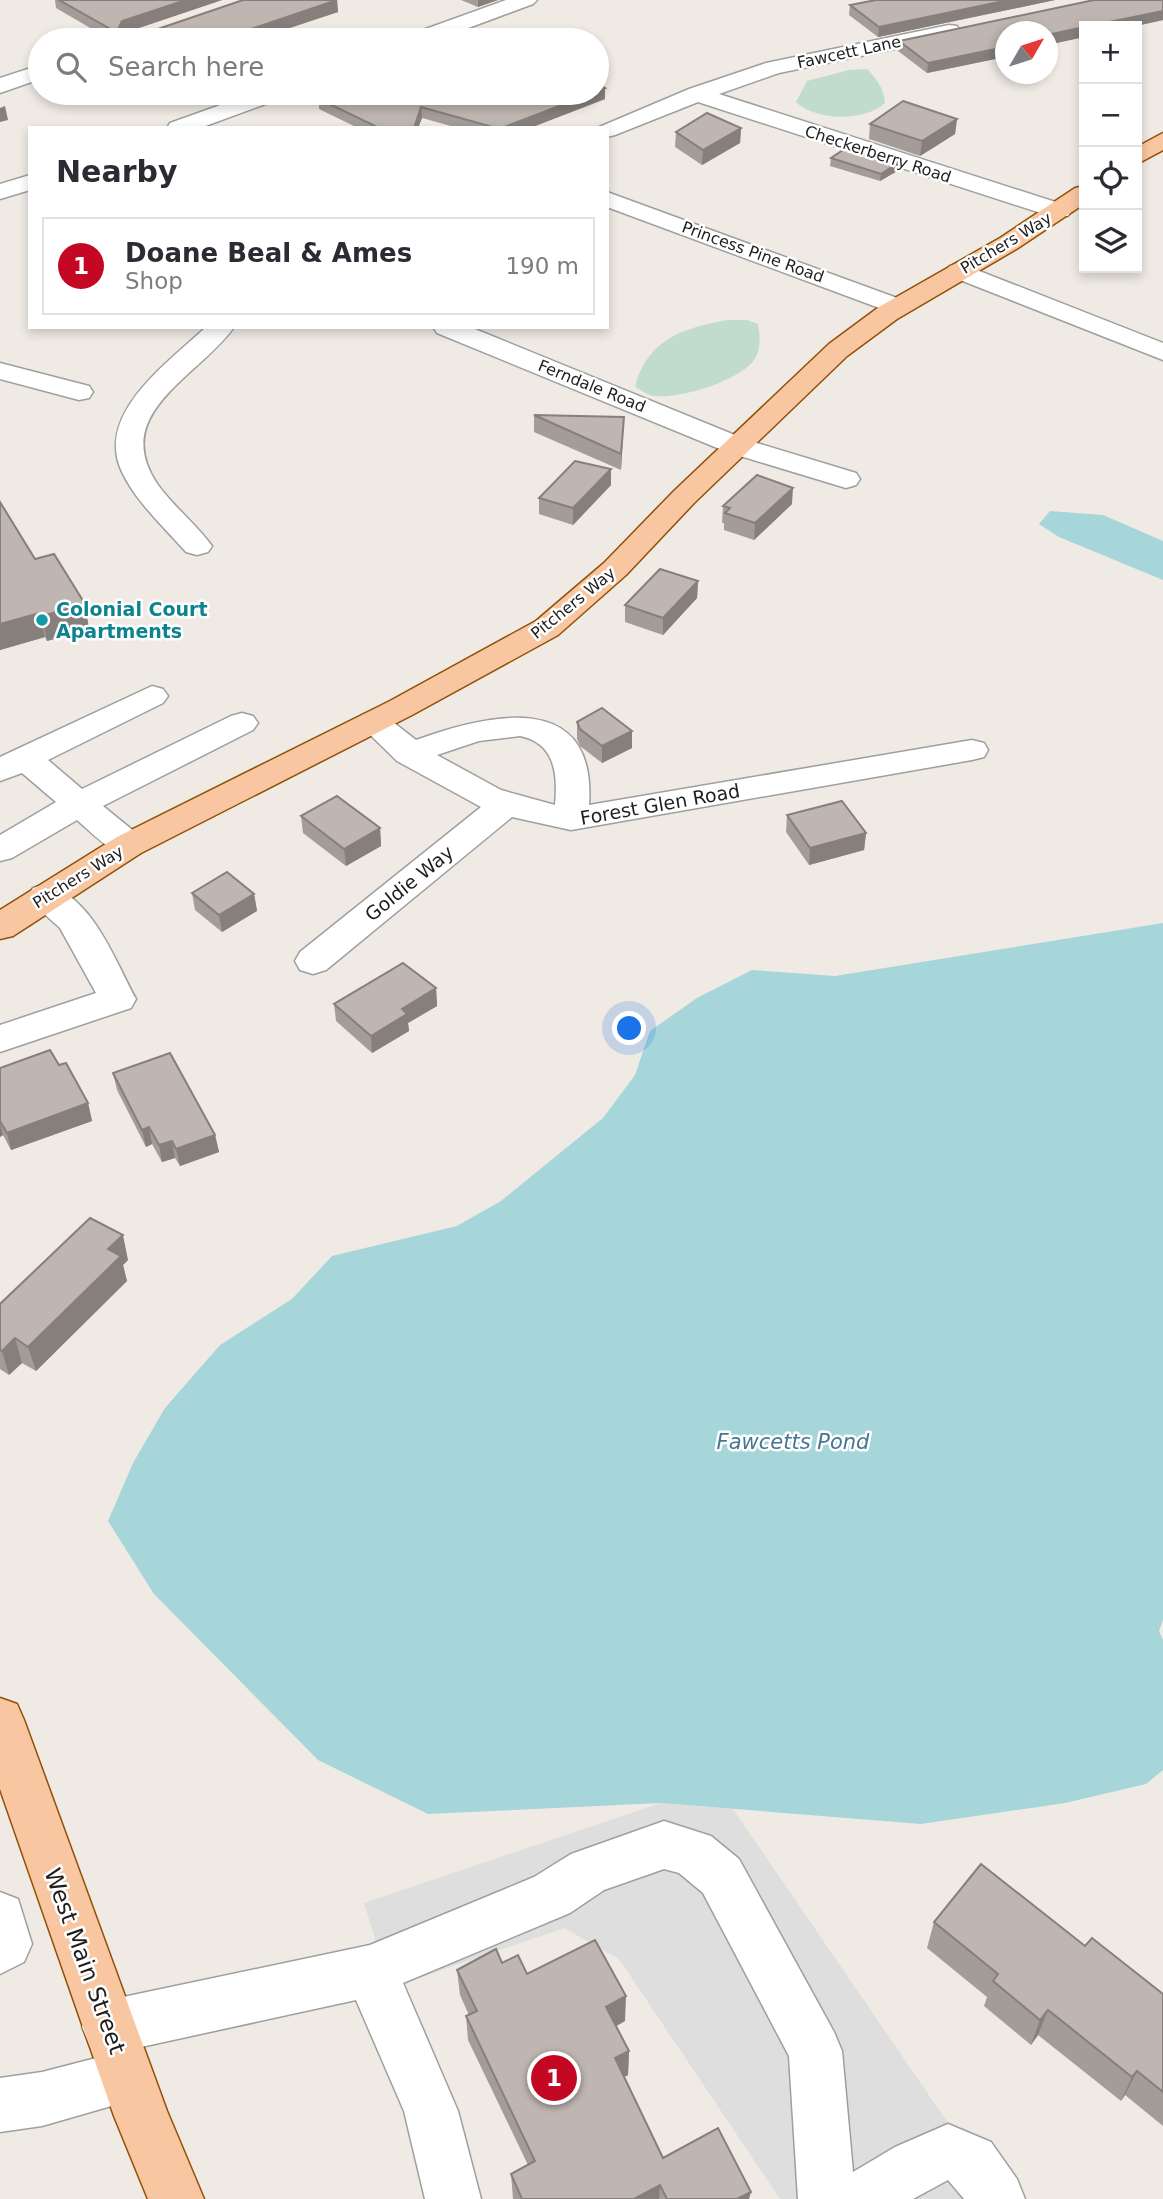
<!DOCTYPE html>
<meta charset="utf-8">
<style>
:root{--surface:#fff;--page:#f2f2f3;--text:#2b2b33;--muted:#7c7c81;--line:#e1e1e2;--accent:#c40823}
body{margin:0;font-family:"DejaVu Sans",sans-serif;background:var(--page);color:var(--text)}
.controls{position:absolute;right:21px;top:21px;display:grid;overflow:hidden;border-radius:0px;box-shadow:0 4px 10px #0003}
.controls button{width:63px;height:63px;display:grid;place-items:center;padding:0;border:0;border-bottom:2px solid var(--line);background:var(--surface);color:var(--text);font:35px sans-serif}
.compass{position:absolute;left:995px;top:21px;width:63px;height:63px;border-radius:50%;background:var(--surface);box-shadow:0 4px 10px #0003;rotate:51deg}
.you{position:absolute;left:630px;top:1029px;width:24px;height:24px;margin:-18px;border:5px solid #fff;border-radius:50%;background:#1a73e8;box-shadow:0 0 0 10px #1a73e833}
.badge{display:grid;place-items:center;width:46px;height:46px;border-radius:50%;background:var(--accent);color:#fff;font-size:23px;font-weight:700}
.pin{position:absolute;translate:-50% -50%;border:4px solid #fff;box-shadow:0 2px 7px #0006}
.list{margin:0;padding:0;list-style:none}
h2{display:flex;justify-content:space-between;align-items:center;height:91px;margin:0;padding:0 28px;font-size:30px}
h2 small{font-size:23px;font-weight:400;color:var(--muted)}
.list li{display:grid;grid-template-columns:46px 1fr auto;gap:21px;align-items:center;box-sizing:border-box;height:98px;margin:0 14px 14px;padding:0 14px;border:2px solid var(--line);border-radius:0px}
.list b{display:block;font-size:26px;white-space:nowrap}
.list p{margin:0;font-size:23px;white-space:nowrap;color:var(--muted)}
.list em{font-size:23px;font-style:normal;color:var(--muted)}
.icon{flex:none;width:38px;height:38px;fill:none;stroke:currentColor;stroke-width:2;stroke-linecap:round;stroke-linejoin:round}
.map{position:relative;flex:none;width:1163px;height:2199px;overflow:hidden}
.search{position:absolute;background:var(--surface);box-shadow:0 4px 10px #0003;left:28px;top:28px;width:581px;height:77px;display:flex;align-items:center;gap:18px;box-sizing:border-box;padding:0 24px;border-radius:38px;color:var(--muted);font-size:26px}
.panel{position:absolute;background:var(--surface);box-shadow:0 4px 10px #0003;left:28px;top:126px;width:581px;height:203px;border-radius:0px}
.map>svg:first-child{display:block}
.wetland{fill:#c2dccc}
.parking{fill:#dedede}
.water{fill:#a6d6da}
.lines{fill:none;stroke-linecap:round;stroke-linejoin:round}
.minor-casing{stroke:#9f9f9f;stroke-width:3}
.major-casing{stroke:#925006;stroke-width:3}
.minor{fill:#fff;fill-rule:evenodd}
.major{fill:#f8c6a0;fill-rule:evenodd}
.wall{fill:#a49c98}
.shaded-wall{fill:#867f7c}
.building{fill:#bfb5b1;stroke:#867f7c;stroke-width:2}
.culture-dot{fill:#0f9aa8;stroke:#fff;stroke-width:2.5}
.labels{text-anchor:middle;dominant-baseline:central;stroke-width:5;stroke-linejoin:round;paint-order:stroke}
.far-street-label{font-size:16px;fill:#1e1e1e;stroke:#fff}
.culture-label{font-size:19px;font-weight:bold;fill:#0d838f;stroke:#fff;text-anchor:start}
.street-label{font-size:19px;fill:#1e1e1e;stroke:#fff}
.water-label{font-size:21px;font-style:italic;fill:#457793;stroke:#fff}
.near-street-label{font-size:23px;fill:#1e1e1e;stroke:#fff}
</style>
<div class="map">
<svg width="1163" height="2199" viewBox="0 0 1163 2199">
<rect width="100%" height="100%" fill="#efeae4"/>
<g class="wetland">
<path d="M867 69C877 80 884 88 885 103 864 122 816 121 796 102L807 81 849 70Z"/>
<path d="M727 320H747L758 324C760 336 761 346 756 357 744 380 680 399 655 396 648 396 642 390 635 387 647 339 684 328 727 320Z"/>
</g>
<path class="parking" d="M661 1803 733 1809 1000 2199H780L619 1959 564 1928 390 1988 364 1903Z"/>
<g class="water">
<path d="M1050 511 1103 515 1163 541V580L1059 537 1039 524Z"/>
<path d="M1163 923V1620L1159 1631 1163 1640V1770L1146 1784 1065 1803 921 1824 661 1803 428 1814 318 1760 154 1594 108 1521 133 1463 165 1408 220 1345 292 1299 332 1256 457 1226 501 1201 603 1118 635 1075 650 1031 697 998 752 970 835 976Z"/>
</g>
<g class="lines">
<g class="minor-casing">
<g id="minor">
<path d="M506 0H537L533 4 436 40H406L409 35Z"/>
<path d="M949 25 957 26 960 31 957 36 779 73 719 94 1068 206 1071 211 1068 216H1050L698 102 615 135 607 137V128H597L689 89 766 63Z"/>
<path d="M40 65V79L0 93V78Z"/>
<path d="M254 93H285L282 98 200 128H167L170 123Z"/>
<path d="M30 175V190L0 199V184Z"/>
<path d="M607 192 908 302 912 307 908 312H890L607 207Z"/>
<path d="M959 263 1163 343V360L950 276 946 271 950 266Z"/>
<path d="M206 327H234C200 376 108 413 158 485 174 507 196 524 212 546L208 552 197 555 186 552C164 527 137 503 122 472 94 414 169 362 206 327Z"/>
<path d="M433 327H470L747 440 856 473 860 479 856 485 846 488 727 452 437 333Z"/>
<path d="M0 363 89 386 93 392 89 398 79 400 0 379Z"/>
<path d="M152 686 163 689 168 696 163 703 48 760 82 789 231 716 242 713 253 716 258 723 253 730 103 806 141 837 146 845 141 853C115 860 96 836 77 820L12 858 0 861V835L56 802 22 773 0 781V757Z"/>
<path d="M373 712 384 715 416 740C488 714 597 688 589 805L972 740 984 743 988 750 984 757 972 760 571 830 512 817 326 970 313 974 300 970 295 961 300 952 481 807 397 761 357 722 362 715ZM520 736C555 743 558 774 555 805L501 790 437 755 479 741Z"/>
<path d="M45 884C93 897 114 959 136 999L131 1008 0 1052V1025L96 993 60 928 33 904 27 896 33 888Z"/>
<path d="M664 1821 711 1836 739 1859 834 2032 842 2051 853 2172 895 2147 948 2124 991 2142 1017 2179 1025 2199H964L948 2180 913 2199H798L789 2056 703 1893 679 1873 664 1869 604 1890 570 1913 403 1983 458 2111 481 2199H425L404 2111 356 2000 109 2054 90 2046 82 2027 90 2008 109 2000 370 1945 534 1877 571 1854Z"/>
<path d="M0 1892 18 1899 32 1944 24 1962 0 1974Z"/>
<path d="M127 2050 146 2058 154 2077 146 2096 42 2126 0 2132V2078L42 2072Z"/>
</g>
</g>
<g class="major-casing">
<g id="major">
<path d="M1163 133V150L1137 164V147Z"/>
<path d="M1084 186V204L1018 248 897 319 847 356 694 503 626 575 558 635 412 715 141 853 13 936 0 939V910L117 837 390 701 536 621 604 563 674 491 829 344 879 307 1000 238 1075 188Z"/>
<path d="M0 1698 17 1704 24 1720 167 2111 204 2199H148L114 2116 0 1789Z"/>
</g>
</g>
<use href="#minor" class="minor"/>
<use href="#major" class="major"/>
</g>
<g class="wall">
<path d="M55 0H222L133 30 152 31 337 0 338 12 253 40H111L56 8Z"/>
<path d="M461 0H498L478 7Z"/>
<path d="M1055 0 878 37 849 15 850 5Z"/>
<path d="M1094 0H1163V20L1136 26H1084V37L1047 45V32H1005V57L927 73 898 51 899 41Z"/>
<path d="M319 99H605L530 128H458L422 118 418 128H358L319 109Z"/>
<path d="M957 119 955 134 920 156 869 139 870 124Z"/>
<path d="M741 128 740 143 702 165 675 147 676 132Z"/>
<path d="M831 158 899 162V170L880 181 830 166Z"/>
<path d="M534 415 624 417 621 470 534 432Z"/>
<path d="M611 469V485L573 525 539 514V498Z"/>
<path d="M0 502 35 559 85 604 89 629 47 641 45 637 0 650Z"/>
<path d="M792 504 754 540 724 530V523H722L723 506Z"/>
<path d="M698 581 697 598 663 635 625 622V605Z"/>
<path d="M577 722 632 748 602 763 580 746 577 739Z"/>
<path d="M787 815 866 833 864 850 809 865 786 832Z"/>
<path d="M301 816 380 828 381 846 346 866 303 833Z"/>
<path d="M192 893 254 894 257 911 222 932 195 910Z"/>
<path d="M436 988 437 1006 408 1023 409 1031 372 1053 336 1021 334 1004Z"/>
<path d="M59 1065 88 1103 92 1121 11 1150 3 1135 0 1137V1068Z"/>
<path d="M113 1073 215 1135 219 1152 180 1166 175 1158 162 1162 152 1144 146 1147 117 1090Z"/>
<path d="M128 1260 123 1265 127 1281 36 1371 22 1363 9 1375 0 1369V1304Z"/>
<path d="M934 1922 1085 1946 1163 1994V2126L1125 2095 1121 2101 1038 2035 1031 2045 984 2006 987 1997 927 1948Z"/>
<path d="M502 1963 527 1974 625 2021 616 2026 629 2051 628 2075 624 2077 663 2158 749 2199H513L511 2174 528 2165 468 2040 466 2016 469 2015 460 1995 457 1970Z"/>
</g>
<g class="shaded-wall">
<path d="M186 0H222L124 33 118 29 122 21Z"/>
<path d="M337 0 338 12 253 40H234L233 35Z"/>
<path d="M478 0H498L478 7Z"/>
<path d="M1009 0H1055L878 37 879 27Z"/>
<path d="M1163 11V20L1136 26H1090Z"/>
<path d="M1084 27V37L1047 45V35Z"/>
<path d="M226 30 227 40H194Z"/>
<path d="M1005 47V57L927 73 928 63Z"/>
<path d="M605 88V99L530 128H502L593 93H597V91Z"/>
<path d="M5 106 8 120 0 122V108Z"/>
<path d="M421 107 422 118 418 128H414Z"/>
<path d="M957 119 955 134 920 156 922 141Z"/>
<path d="M741 128 740 143 702 165 703 150Z"/>
<path d="M899 162V170L880 181 881 174Z"/>
<path d="M624 417 623 433 621 470V454Z"/>
<path d="M611 469V485L573 525V508Z"/>
<path d="M793 488 792 504 754 540 755 523Z"/>
<path d="M698 581 697 598 663 635V618Z"/>
<path d="M85 604 89 629 47 641 42 616Z"/>
<path d="M40 613 45 637 0 650V624Z"/>
<path d="M632 731V748L602 763V746Z"/>
<path d="M380 828 381 846 346 866 344 849Z"/>
<path d="M866 833 864 850 809 865 810 848Z"/>
<path d="M254 894 257 911 222 932 219 915Z"/>
<path d="M436 988 437 1006 408 1023 409 1031 372 1053 371 1036 402 1009Z"/>
<path d="M88 1103 92 1121 11 1150 7 1133Z"/>
<path d="M0 1123 3 1135 0 1137Z"/>
<path d="M149 1127 152 1144 146 1147 142 1130Z"/>
<path d="M215 1135 219 1152 180 1166 176 1149Z"/>
<path d="M172 1141 175 1158 162 1162 159 1145Z"/>
<path d="M123 1235 128 1260 123 1265 127 1281 36 1371 28 1347 108 1249Z"/>
<path d="M15 1338 22 1363 9 1375 2 1351Z"/>
<path d="M626 1996 625 2021 606 2032V2007Z"/>
<path d="M1048 2010 1038 2035 1031 2045 1040 2020Z"/>
<path d="M629 2051 628 2075 614 2082 615 2058Z"/>
<path d="M1137 2071 1125 2095 1121 2101 1132 2077Z"/>
<path d="M660 2185 659 2199H634Z"/>
<path d="M751 2192 749 2199H737Z"/>
</g>
<g class="building">
<path d="M59 0H186L122 21 118 29 152 31 243 0H337L233 35 226 30 194 40H130Z"/>
<path d="M876 0H1009L879 27 850 5Z"/>
<path d="M1094 0H1163V11L1090 26H1084V27L1047 35V32H1005V47L928 63 899 41Z"/>
<path d="M499 35 500 40H485Z"/>
<path d="M597 84 605 88 597 91Z"/>
<path d="M336 93H593L502 128H496L421 107 414 128H379L319 99Z"/>
<path d="M903 101 957 119 922 141 870 124Z"/>
<path d="M707 113 741 128 703 150 676 132Z"/>
<path d="M849 146 899 162 881 174 831 158Z"/>
<path d="M534 415 624 417 621 454Z"/>
<path d="M575 461 611 469 573 508 539 498Z"/>
<path d="M757 475 793 488 755 523 725 513 730 508 723 506Z"/>
<path d="M0 502 35 559 54 554 85 604 42 616 40 613 0 624Z"/>
<path d="M660 569 698 581 663 618 625 605Z"/>
<path d="M602 708 632 731 602 746 580 729 577 722Z"/>
<path d="M337 796 380 828 344 849 301 816Z"/>
<path d="M842 801 866 833 810 848 787 815Z"/>
<path d="M227 872 254 894 219 915 192 893Z"/>
<path d="M403 963 436 988 402 1009 407 1014 371 1036 334 1004Z"/>
<path d="M50 1050 59 1065 66 1063 88 1103 7 1133 0 1121V1068Z"/>
<path d="M170 1053 215 1135 176 1149 172 1141 159 1145 149 1127 142 1130 113 1073Z"/>
<path d="M90 1218 123 1235 108 1249 121 1256 28 1347 15 1338 2 1351 0 1350V1304Z"/>
<path d="M981 1864 1085 1946 1092 1938 1163 1994V2092L1137 2071 1132 2077 1048 2010 1040 2020 993 1981 998 1974 934 1922Z"/>
<path d="M595 1940 626 1996 606 2007 629 2051 615 2058 663 2158 718 2128 751 2192 737 2199H667L660 2185 634 2199H522L511 2174 535 2161 466 2016 477 2011 457 1970 496 1949 502 1963 518 1955 527 1974Z"/>
</g>
<circle class="culture-dot" cx="42" cy="620" r="7"/>
<g class="labels">
<g class="far-street-label">
<text transform="translate(849 52) rotate(-12)">Fawcett Lane</text>
<text transform="translate(878 154) rotate(18)">Checkerberry Road</text>
<text transform="translate(1006 243) rotate(-31)">Pitchers Way</text>
<text transform="translate(753 252) rotate(20)">Princess Pine Road</text>
<text transform="translate(592 386) rotate(22)">Ferndale Road</text>
<text transform="translate(573 603) rotate(-39)">Pitchers Way</text>
<text transform="translate(78 877) rotate(-32)">Pitchers Way</text>
</g>
<g class="culture-label">
<text x="56" y="609">Colonial Court<tspan x="56" dy="22">Apartments</tspan></text>
</g>
<g class="street-label">
<text transform="translate(660 804) rotate(-10)">Forest Glen Road</text>
<text transform="translate(409 883) rotate(-39)">Goldie Way</text>
</g>
<g class="water-label">
<text x="793" y="1442">Fawcetts Pond</text>
</g>
<g class="near-street-label">
<text transform="translate(85 1961) rotate(70)">West Main Street</text>
</g>
</g>
</svg>
<div class="controls">
<button>+</button>
<button>−</button>
<button><svg class="icon" aria-label="locate" viewBox="0 0 24 24"><circle cx="12" cy="12" r="6"/><path d="M12 2v4M12 18v4M2 12h4M18 12h4"/></svg></button>
<button><svg class="icon" aria-label="layers" viewBox="0 0 24 24"><path d="M12 4l9 5-9 5-9-5zM3 14l9 5 9-5"/></svg></button>
</div>
<svg class="compass" viewBox="-18 -18 36 36"><path d="M0-13l5 13h-10z" fill="#e53935"/><path d="M0 13l5-13h-10z" fill="#7c7c81"/></svg>
<div class="you"></div>
<div class="pin badge" style="left:554px;top:2078px">1</div>
<div class="search"><svg class="icon" aria-label="search" viewBox="0 0 24 24"><circle cx="10" cy="10" r="6"/><path d="M15 15l6 6"/></svg>Search here</div>
<section class="panel">
<h2>Nearby<small></small></h2>
<ul class="list">
<li><span class="badge">1</span><div><b>Doane Beal &amp; Ames</b><p>Shop</p></div><em>190 m</em></li>
</ul>
</section>
</div>
